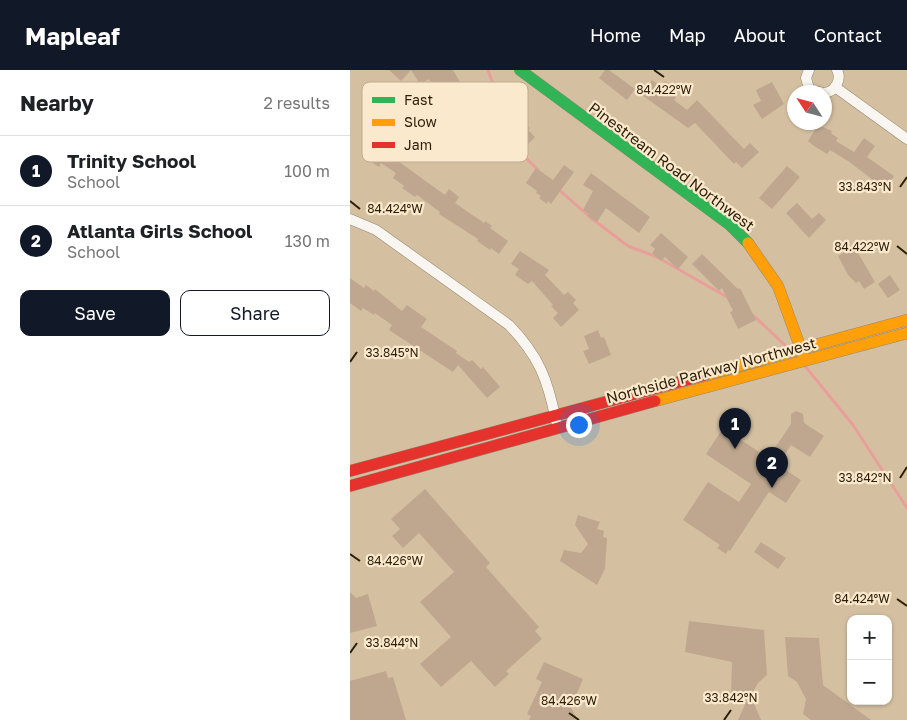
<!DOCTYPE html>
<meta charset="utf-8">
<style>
:root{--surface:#fff;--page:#f6f6f6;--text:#202124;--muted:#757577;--line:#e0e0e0;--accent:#111827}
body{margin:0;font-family:"Golos Text",sans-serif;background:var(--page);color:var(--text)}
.controls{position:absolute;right:15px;bottom:15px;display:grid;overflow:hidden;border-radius:10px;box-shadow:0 1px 4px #0004}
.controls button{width:45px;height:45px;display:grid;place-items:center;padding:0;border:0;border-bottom:1px solid var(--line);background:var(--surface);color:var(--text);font:25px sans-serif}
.compass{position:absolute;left:437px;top:15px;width:45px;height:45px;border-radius:50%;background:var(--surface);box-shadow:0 1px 4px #0004;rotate:306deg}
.you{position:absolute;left:228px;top:354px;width:18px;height:18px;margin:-12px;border:4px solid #fff;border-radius:50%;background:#1a73e8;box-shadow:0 0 0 8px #1a73e833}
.badge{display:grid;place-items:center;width:32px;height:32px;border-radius:50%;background:var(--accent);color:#fff;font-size:16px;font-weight:700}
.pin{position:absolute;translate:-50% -41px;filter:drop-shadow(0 1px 2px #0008)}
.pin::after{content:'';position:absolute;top:26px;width:18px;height:15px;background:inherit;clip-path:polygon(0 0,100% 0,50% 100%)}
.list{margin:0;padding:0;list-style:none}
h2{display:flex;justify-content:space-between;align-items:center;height:65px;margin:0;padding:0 20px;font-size:21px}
h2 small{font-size:16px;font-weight:400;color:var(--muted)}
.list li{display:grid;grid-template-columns:32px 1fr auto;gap:15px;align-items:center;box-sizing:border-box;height:70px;padding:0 20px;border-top:1px solid var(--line)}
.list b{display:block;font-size:19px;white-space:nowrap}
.list p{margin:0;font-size:16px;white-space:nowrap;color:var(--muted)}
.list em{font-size:16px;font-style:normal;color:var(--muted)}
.actions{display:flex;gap:10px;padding:15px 20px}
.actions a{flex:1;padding:11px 0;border:1px solid var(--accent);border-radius:10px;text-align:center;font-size:18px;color:var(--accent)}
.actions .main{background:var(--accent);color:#fff}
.map{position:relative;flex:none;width:557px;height:650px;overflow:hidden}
header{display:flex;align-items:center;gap:30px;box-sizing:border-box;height:70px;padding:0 25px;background:var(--accent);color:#fff}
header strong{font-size:24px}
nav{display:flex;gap:28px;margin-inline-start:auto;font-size:18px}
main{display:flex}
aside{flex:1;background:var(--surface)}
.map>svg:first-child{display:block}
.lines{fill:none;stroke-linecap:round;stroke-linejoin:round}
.stream{stroke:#e89f99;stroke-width:3}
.building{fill:#bea78e}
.street-casing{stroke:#95866d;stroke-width:11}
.fast-casing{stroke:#95866d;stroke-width:12}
.slow-casing{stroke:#95866d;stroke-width:12}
.jam-casing{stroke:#95866d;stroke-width:12}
.street{stroke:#f9f6f1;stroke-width:10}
.fast{stroke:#30b455;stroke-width:11}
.slow{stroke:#ff9f0a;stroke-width:11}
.jam{stroke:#e5322d;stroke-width:11}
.ticks{fill:none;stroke:#2c1e07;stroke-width:2}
.labels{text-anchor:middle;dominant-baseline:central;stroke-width:4.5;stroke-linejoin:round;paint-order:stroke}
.street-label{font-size:15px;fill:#2c1e07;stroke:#fbe9cd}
.key{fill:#fbe9cd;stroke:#bdac92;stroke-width:1}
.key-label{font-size:14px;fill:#2c1e07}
.ticks-label{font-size:12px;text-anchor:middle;fill:#2c1e07;stroke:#fbe9cd;stroke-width:4.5;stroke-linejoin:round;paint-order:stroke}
</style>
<header>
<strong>Mapleaf</strong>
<nav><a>Home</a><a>Map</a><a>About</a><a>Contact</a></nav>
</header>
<main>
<aside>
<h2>Nearby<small>2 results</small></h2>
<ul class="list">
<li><span class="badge">1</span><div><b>Trinity School</b><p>School</p></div><em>100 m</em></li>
<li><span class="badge">2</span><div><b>Atlanta Girls School</b><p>School</p></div><em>130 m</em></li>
</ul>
<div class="actions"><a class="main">Save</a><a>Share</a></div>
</aside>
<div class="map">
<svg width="557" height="650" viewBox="0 0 557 650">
<rect width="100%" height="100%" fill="#d4c0a1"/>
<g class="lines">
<g class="stream">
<path d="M138 0 158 58"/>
<path d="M166 78 188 100"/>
<path d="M207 118 241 148 278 176 307 187 377 227"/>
<path d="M403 245 437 277"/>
<path d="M455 296 503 355 557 438"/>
</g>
</g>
<g class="building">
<path d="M39 0H61L51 11Z"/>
<path d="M61 0H103L114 19 121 12 145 39 129 54 114 38 118 34 101 16 88 24 79 9 70 14Z"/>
<path d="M255 0H259L285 19 277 30 249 8Z"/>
<path d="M302 10 311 17 315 11 324 17 320 23 326 27 324 30 337 40 347 30 394 79 400 73 409 82 392 98 386 92 384 94 345 53 338 58 292 25Z"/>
<path d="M422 12 434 34 412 49 403 35 411 31 406 20Z"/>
<path d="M165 47 180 58 178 60 185 67 170 82 150 65Z"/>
<path d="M468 55 482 61 481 63 488 68 486 71 504 82 514 68 525 76 517 87 544 106 535 119 498 91 480 80 477 84 464 76 458 71Z"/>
<path d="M37 66 49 74 41 86 95 125 99 119 109 127 105 133 134 153 135 151 142 156 140 158 158 171 149 184 141 178 140 180 127 171 128 169 89 144 90 142 67 125 65 127 52 118 54 116 43 108 46 103 31 93 29 97 15 88 17 85 14 83 23 69 31 75Z"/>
<path d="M214 95 224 102 201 134 198 131 197 134 189 128 191 126 186 123 187 121 176 113 186 98 203 110Z"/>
<path d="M437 96 450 107 422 139 409 128Z"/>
<path d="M241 103 300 147 289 163 256 138 247 152 238 146 239 144 233 140 243 121 233 115Z"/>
<path d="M447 133 462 149 469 143 476 150 459 168 436 143Z"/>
<path d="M311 163 338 187 328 199 315 187 311 191 302 183 305 179 300 175Z"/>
<path d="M504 176 525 212 514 219 509 211 506 213 498 205 488 186Z"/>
<path d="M170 181 199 200 195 205 214 225 218 222 226 230 223 233 229 240 211 257 203 248 208 243 201 236 203 235 182 211 178 214 165 205 169 199 161 194Z"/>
<path d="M352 184 388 219 390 218 406 250 388 259 380 242 383 241 372 218 369 221 342 194Z"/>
<path d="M540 205 550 220 538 228 528 214Z"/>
<path d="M0 208 14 218 16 215 24 221 25 219 52 241 57 235 77 249 71 257 107 281 106 283 119 292 122 290 131 299 133 297 150 317 137 328 108 295 103 302 39 260 42 255 25 243 24 245 13 238 11 241 0 233Z"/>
<path d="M248 260 251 268 254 267 261 285 239 294 233 281 239 279 234 266Z"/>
<path d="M446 341 453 344 454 353 474 366 460 387 441 375 428 395 451 410 436 433 419 422 380 481 378 480 376 484 367 478 370 475 333 450 358 412 389 432 401 414 356 384 373 358 418 388 441 354V344Z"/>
<path d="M75 419 140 493 136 497 189 557 185 561 192 569 156 601 159 604 145 617 121 591 91 617 70 594 101 567 70 532 104 502 69 463 53 478 42 466 50 459 41 449Z"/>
<path d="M228 445 250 452 247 459 254 461 253 467 257 468 255 499 247 515 210 491 214 480 231 483 238 474 225 455Z"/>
<path d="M411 472 436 488 428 499 404 482Z"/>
<path d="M0 522 6 528 18 524 27 556 0 563Z"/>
<path d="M339 551 414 560 417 605 408 613 403 622V631L411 650H388L397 630 381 623 382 592 335 582Z"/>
<path d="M435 567 469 568 473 615 521 650H461L453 644 456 629 447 612 438 606Z"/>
<path d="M194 592 233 609 221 638 228 650H179L181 646 177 644 192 612 186 609Z"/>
<path d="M36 601 38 608 43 607 56 650H0V611Z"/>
</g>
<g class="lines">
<g class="street-casing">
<g id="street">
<path d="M459 0 456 8 460 22H470"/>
<path d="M485 17 557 69"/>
<path d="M474 23C485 22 492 10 487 0"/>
<path d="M0 149 26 160 159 255C189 286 198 310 206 351"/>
</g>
</g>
<g class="fast-casing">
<path id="fast" d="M170 0 380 155 398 173"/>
</g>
<g class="slow-casing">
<g id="slow">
<path d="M398 173 428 216 455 290"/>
<path d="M355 305 557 250"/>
<path d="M305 331 557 263"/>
</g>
</g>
<g class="jam-casing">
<g id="jam">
<path d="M0 401 355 305"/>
<path d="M0 416 305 331"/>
</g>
</g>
<use href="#street" class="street"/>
<use href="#fast" class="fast"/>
<use href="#slow" class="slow"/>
<use href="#jam" class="jam"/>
</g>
<path class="ticks" d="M304 0 314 7M550 117 557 107M0 131 10 139M547 176 557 184M0 292 7 282M550 408 557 397M0 484 10 491M547 529 557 536M0 583 7 573M219 643 229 650M374 650 381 640"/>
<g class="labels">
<g class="street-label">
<text transform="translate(322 96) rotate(37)">Pinestream Road Northwest</text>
<text transform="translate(361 300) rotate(-15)">Northside Parkway Northwest</text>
</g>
</g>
<rect x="12" y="12" width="166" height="80" rx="8" class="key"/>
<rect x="22" y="27" width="23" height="6" fill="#30b455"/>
<rect x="22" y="49" width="23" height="7" fill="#ff9f0a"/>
<rect x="22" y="72" width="23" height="6" fill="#e5322d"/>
<g class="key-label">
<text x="54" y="35">Fast</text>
<text x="54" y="57">Slow</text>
<text x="54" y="80">Jam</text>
</g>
<g class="ticks-label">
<text x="314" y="24">84.422°W</text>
<text x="515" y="121">33.843°N</text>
<text x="45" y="143">84.424°W</text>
<text x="512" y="181">84.422°W</text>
<text x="42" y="287">33.845°N</text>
<text x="515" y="412">33.842°N</text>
<text x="45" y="495">84.426°W</text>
<text x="512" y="533">84.424°W</text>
<text x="42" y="577">33.844°N</text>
<text x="381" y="632">33.842°N</text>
<text x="219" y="635">84.426°W</text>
</g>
</svg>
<div class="controls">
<button>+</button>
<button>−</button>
</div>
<svg class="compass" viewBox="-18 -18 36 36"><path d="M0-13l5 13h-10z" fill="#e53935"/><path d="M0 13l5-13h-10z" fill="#757577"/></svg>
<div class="you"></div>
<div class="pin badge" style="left:385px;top:379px">1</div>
<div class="pin badge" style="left:422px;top:418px">2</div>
</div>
</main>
